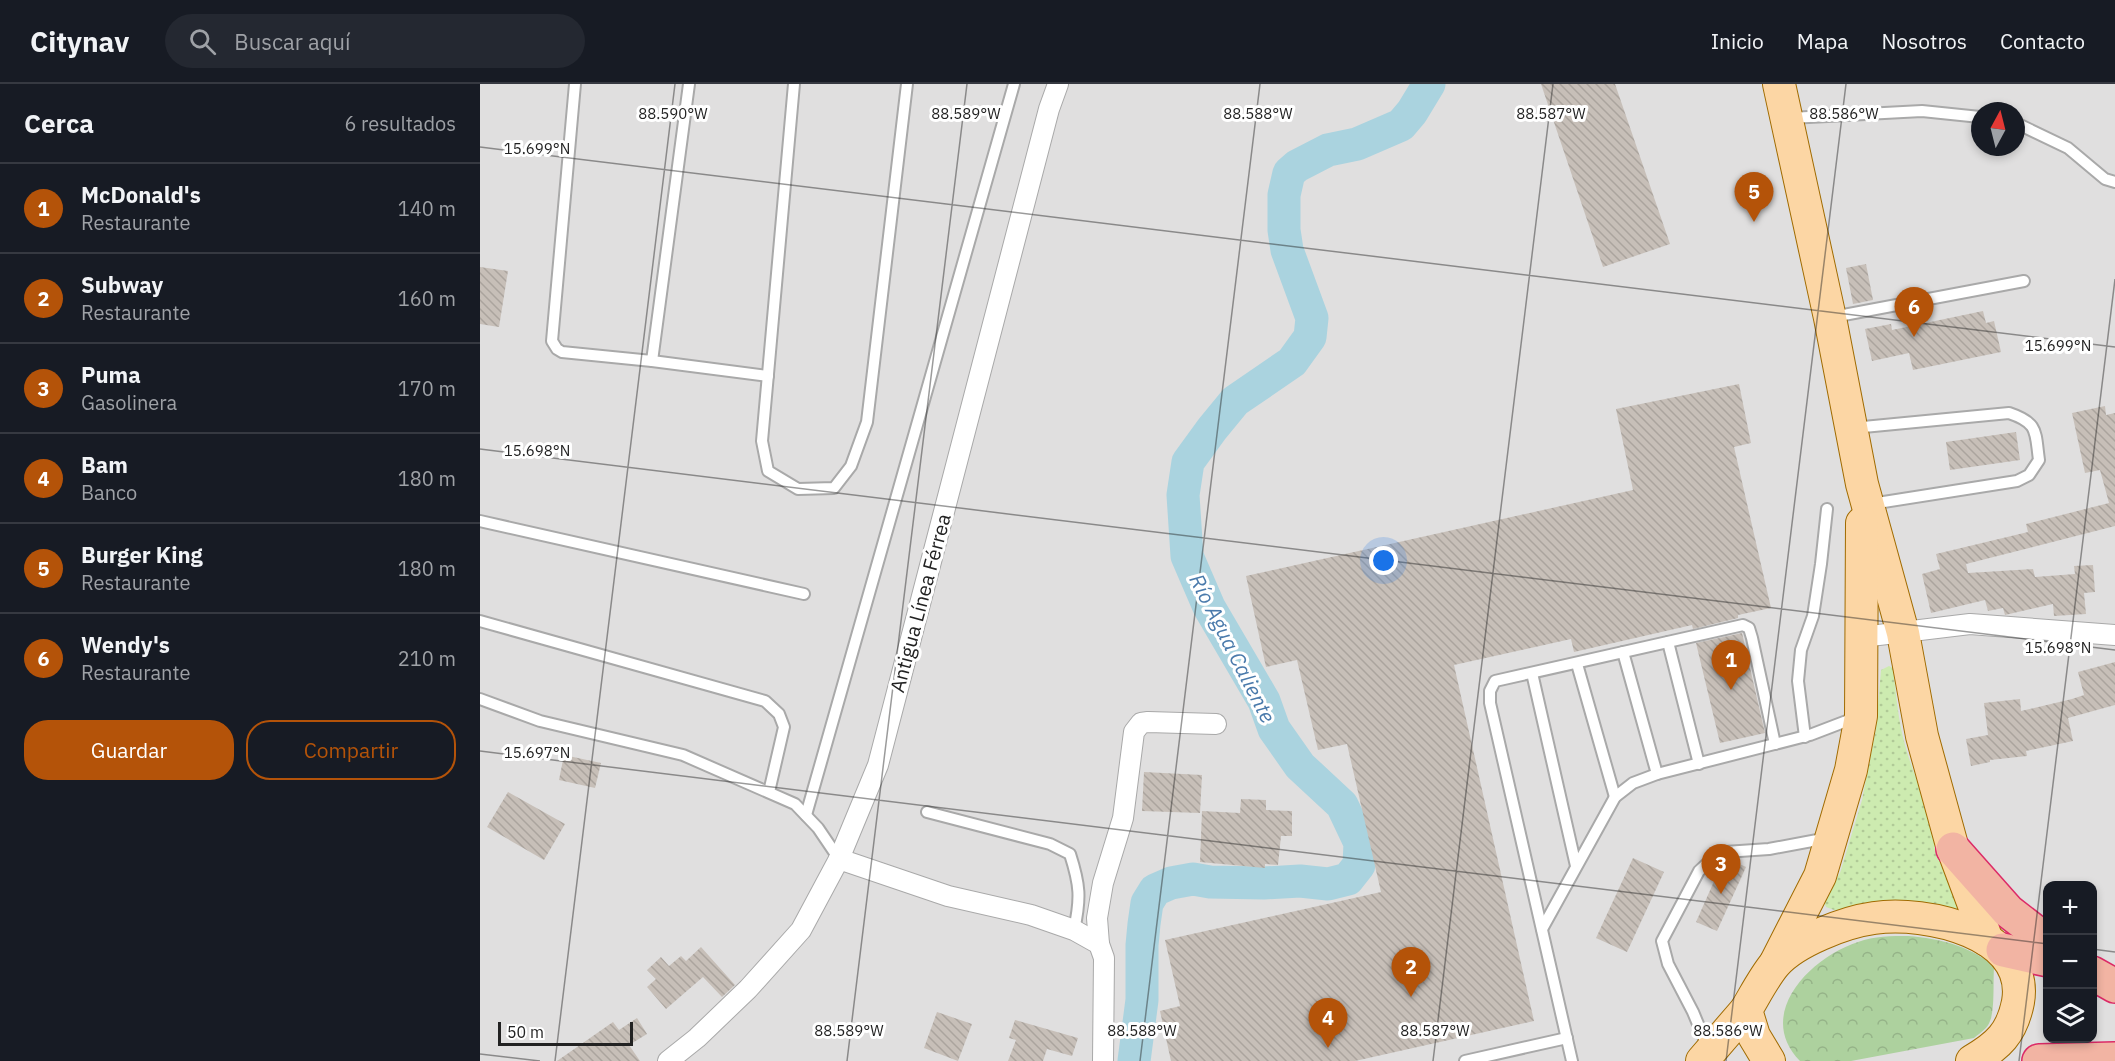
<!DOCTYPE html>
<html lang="es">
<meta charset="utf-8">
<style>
:root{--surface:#171b24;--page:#242831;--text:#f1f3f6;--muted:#9ea1a6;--line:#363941;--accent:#b45309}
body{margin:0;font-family:"IBM Plex Sans",sans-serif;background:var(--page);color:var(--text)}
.controls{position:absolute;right:18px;bottom:18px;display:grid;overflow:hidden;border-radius:12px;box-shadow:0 3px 9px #0003}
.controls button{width:54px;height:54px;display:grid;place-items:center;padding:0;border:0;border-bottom:2px solid var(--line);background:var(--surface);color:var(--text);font:30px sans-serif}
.compass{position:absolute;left:1491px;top:18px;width:54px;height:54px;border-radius:50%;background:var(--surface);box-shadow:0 3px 9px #0003;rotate:7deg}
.scale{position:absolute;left:18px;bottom:15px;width:135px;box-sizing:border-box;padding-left:6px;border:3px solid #222;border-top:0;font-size:16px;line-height:21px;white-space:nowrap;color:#222;-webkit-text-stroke:4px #fff;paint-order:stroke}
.you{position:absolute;left:904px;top:477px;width:21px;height:21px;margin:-15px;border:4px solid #fff;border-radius:50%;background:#1a73e8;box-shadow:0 0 0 9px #1a73e833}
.badge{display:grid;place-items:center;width:39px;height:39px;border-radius:50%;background:var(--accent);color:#fff;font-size:20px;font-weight:700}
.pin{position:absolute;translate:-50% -50px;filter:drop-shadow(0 2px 3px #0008)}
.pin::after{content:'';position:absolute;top:32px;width:21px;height:18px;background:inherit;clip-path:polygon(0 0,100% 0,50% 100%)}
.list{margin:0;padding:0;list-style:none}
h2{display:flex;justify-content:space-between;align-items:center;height:78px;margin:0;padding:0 24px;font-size:26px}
h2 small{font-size:20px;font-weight:400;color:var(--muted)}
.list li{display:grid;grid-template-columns:39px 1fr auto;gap:18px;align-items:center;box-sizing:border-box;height:90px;padding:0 24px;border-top:2px solid var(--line)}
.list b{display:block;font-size:22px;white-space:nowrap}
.list p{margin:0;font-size:20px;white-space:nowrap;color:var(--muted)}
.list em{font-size:20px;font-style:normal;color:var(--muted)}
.actions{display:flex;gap:12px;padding:18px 24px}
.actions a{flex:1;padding:14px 0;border:2px solid var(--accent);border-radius:24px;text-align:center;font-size:21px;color:var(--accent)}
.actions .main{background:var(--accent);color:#fff}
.icon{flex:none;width:33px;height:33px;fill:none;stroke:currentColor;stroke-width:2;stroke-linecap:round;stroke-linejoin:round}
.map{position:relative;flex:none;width:1635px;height:977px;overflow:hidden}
header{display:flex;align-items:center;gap:36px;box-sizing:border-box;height:84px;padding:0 30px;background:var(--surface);border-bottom:2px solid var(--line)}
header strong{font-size:28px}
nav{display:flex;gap:33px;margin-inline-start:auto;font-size:21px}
.search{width:420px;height:54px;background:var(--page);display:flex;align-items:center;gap:15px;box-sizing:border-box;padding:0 21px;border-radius:33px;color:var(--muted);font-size:22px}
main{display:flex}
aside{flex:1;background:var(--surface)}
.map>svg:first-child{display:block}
.residential{fill:#e0dfdf;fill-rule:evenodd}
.grass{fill:url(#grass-dots)}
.forest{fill:url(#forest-crowns)}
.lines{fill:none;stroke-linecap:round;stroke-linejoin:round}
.river{stroke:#aad3df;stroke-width:33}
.building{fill:url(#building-back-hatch)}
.service-casing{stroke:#a9a9a9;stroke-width:14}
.minor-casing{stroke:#a9a9a9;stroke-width:22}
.primary-casing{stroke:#a06b00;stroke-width:34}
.trunk-casing{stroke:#dc2a67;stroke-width:36}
.service{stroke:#fff;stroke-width:10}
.minor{stroke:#fff;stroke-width:20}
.primary{stroke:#fcd6a4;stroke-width:32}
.trunk{stroke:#f2b4a3;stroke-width:33}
.ticks{fill:none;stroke:#222;stroke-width:1.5;stroke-opacity:0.45}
.labels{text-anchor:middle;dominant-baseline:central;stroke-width:6;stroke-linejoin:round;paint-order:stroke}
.street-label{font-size:20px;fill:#222;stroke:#fff}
.water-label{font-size:21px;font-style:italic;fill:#4a7aab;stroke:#fff}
.ticks-label{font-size:15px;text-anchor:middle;fill:#222;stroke:#fff;stroke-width:6;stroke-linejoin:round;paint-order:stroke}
</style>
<header>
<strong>Citynav</strong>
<div class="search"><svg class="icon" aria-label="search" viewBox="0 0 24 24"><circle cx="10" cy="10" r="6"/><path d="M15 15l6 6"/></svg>Buscar aquí</div>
<nav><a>Inicio</a><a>Mapa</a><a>Nosotros</a><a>Contacto</a></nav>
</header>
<main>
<aside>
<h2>Cerca<small>6 resultados</small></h2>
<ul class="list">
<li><span class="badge">1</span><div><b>McDonald's</b><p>Restaurante</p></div><em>140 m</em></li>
<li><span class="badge">2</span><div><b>Subway</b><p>Restaurante</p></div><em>160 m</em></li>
<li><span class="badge">3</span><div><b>Puma</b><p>Gasolinera</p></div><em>170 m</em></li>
<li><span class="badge">4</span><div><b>Bam</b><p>Banco</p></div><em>180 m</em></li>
<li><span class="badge">5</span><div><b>Burger King</b><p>Restaurante</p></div><em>180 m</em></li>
<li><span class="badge">6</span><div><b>Wendy's</b><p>Restaurante</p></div><em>210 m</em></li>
</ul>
<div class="actions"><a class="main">Guardar</a><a>Compartir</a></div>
</aside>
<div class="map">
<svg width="1635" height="977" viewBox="0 0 1635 977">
<defs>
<pattern id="grass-dots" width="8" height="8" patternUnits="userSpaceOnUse" patternTransform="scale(1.5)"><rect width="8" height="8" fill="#cdebb0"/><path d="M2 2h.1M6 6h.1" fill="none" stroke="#b0c997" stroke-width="1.8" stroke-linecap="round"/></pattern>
<pattern id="forest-crowns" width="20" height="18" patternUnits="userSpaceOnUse" patternTransform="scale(1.5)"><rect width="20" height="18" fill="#add19e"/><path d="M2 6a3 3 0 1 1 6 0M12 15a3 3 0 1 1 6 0" fill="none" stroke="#95b388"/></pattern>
<pattern id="building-back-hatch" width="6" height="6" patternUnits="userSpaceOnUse" patternTransform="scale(1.5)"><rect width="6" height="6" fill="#c7bfb8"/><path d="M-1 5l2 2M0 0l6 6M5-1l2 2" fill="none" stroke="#aba49e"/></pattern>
</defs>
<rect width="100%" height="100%" fill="#f2efe9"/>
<path class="residential" d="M0 0H1635V977H0ZM1500 27H1536V63H1500ZM1568 802H1612V954H1568Z"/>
<path class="grass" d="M1409 582 1413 584C1416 609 1418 636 1425 661 1441 719 1473 773 1500 828L1354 826 1346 823 1343 816 1360 789 1382 716 1396 645 1401 586Z"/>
<path class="forest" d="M1428 852C1462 855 1485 861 1512 880L1514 884C1513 897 1515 926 1510 937 1508 944 1500 949 1494 954L1371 977H1320C1274 930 1331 873 1378 858 1394 852 1412 852 1428 852Z"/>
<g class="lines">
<path class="river" d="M654 977 662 916V861L664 840 667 819 675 806 691 799 713 795 730 798 784 799 820 797 848 800 868 795 879 781 880 759 862 721 820 682 794 645 784 617 729 523 707 472 703 411 708 378 732 345 755 317 812 278 830 253 832 234 807 166 804 146V111L809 89 817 82 848 66 877 60 921 41 932 28 949 0"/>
</g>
<g class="building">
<path d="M1061 0H1135L1190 160 1123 183Z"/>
<path d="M1386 180 1393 216 1373 220 1366 184Z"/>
<path d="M0 183 28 187 19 243 0 240Z"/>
<path d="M1503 227 1506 239 1514 237 1521 268 1433 286 1429 269 1392 277 1385 245 1411 240 1412 246Z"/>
<path d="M1259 300 1271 359 1254 363 1291 524 1258 531V534L1213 545 1212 541 1094 568 1091 555 974 581 1054 937 875 977H691L680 927 700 922 685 856 901 808 867 660 838 666 817 576 786 583 766 492 1153 406 1136 325Z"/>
<path d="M1625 322 1626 331 1635 329V442L1486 480 1488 489 1553 485 1555 493 1595 490 1594 482 1613 481 1615 508 1604 509 1606 530 1574 532 1573 520 1525 531 1523 524 1508 527 1505 516 1451 529 1442 490 1460 485 1456 470 1548 448 1546 440 1629 419 1620 386 1605 389 1592 329Z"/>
<path d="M1536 348 1540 376 1470 386 1466 358Z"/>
<path d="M1262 549 1285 649 1240 659 1216 559Z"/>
<path d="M1635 578V621L1588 634 1593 657 1546 667 1547 672 1510 676V678L1491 682 1486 655 1508 651 1504 619 1540 615 1541 627 1592 615 1604 611 1598 588Z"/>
<path d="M84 671 121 679 115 704 79 696Z"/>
<path d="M664 688 722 691 720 729 662 727Z"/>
<path d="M28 708 85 740 64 776 7 743Z"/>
<path d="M761 715 786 716V726L812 727V752H801L798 781 785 780V784L720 778 722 727 760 729Z"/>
<path d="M1153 774 1184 788 1147 868 1116 854Z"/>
<path d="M1249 775 1266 783 1237 847 1216 838 1243 777Z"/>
<path d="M221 863 255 901 242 913 223 893 186 925 167 903 176 895 167 886 181 873 189 882 201 872 206 877Z"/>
<path d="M457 928 492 940 478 977 444 964Z"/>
<path d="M157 934 167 950 149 961 160 977H77L133 938 139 946Z"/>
<path d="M535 936 598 954 592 972 567 965 563 977H528L536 956 529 954Z"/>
</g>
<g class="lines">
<g class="service-casing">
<g id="service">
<path d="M95 0 72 257 77 265 82 268 172 277 209 0"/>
<path d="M314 0 282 357 288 387 318 405 354 404 371 382 387 338 427 0"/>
<path d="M1310 34 1442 27 1500 33"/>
<path d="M1536 39 1588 64 1625 95 1635 98"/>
<path d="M1353 233 1544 197"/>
<path d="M172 277 288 292"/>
<path d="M1373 344 1529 329C1559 339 1555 348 1559 376L1549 391 1537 397 1391 420"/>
<path d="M0 437 324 510"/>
<path d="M0 537 285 617 299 630 304 643 289 708"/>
<path d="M1188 558 1219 680"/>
<path d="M1143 568 1177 690"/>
<path d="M1097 580 1135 713"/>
<path d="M1052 589 1096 782"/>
<path d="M0 615 60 637 203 671 315 720 338 744 359 775"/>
<path d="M1325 653 1318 597 1321 566 1333 532 1341 480 1347 425"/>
<path d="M447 728 570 760 590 770C600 801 601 814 594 846"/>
<path d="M326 731 534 0"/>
<path d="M1062 845 1135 713 1153 699 1177 690 1330 651 1377 633"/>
<path d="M1228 964 1213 928 1188 880 1182 857 1219 787 1234 773 1245 768 1289 765 1348 754"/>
<path d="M985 977 1087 954"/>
<path d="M1092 977 1010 619V607L1015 597 1263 541 1269 544 1272 554 1295 660"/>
</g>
</g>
<g class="minor-casing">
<g id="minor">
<path d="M1382 553 1490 540 1635 551"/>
<path d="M359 775 468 812 551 831 594 846 619 860 624 874 623 977"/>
<path d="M619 860 617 834 623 799 643 734 654 648 661 639 668 638 736 640"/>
<path d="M188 977 217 954 268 905 321 846 359 775 398 681 569 25 578 0"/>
</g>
</g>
<g class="primary-casing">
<g id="primary">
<path d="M1299 0 1350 234 1382 400 1423 549 1442 652 1473 765 1507 856"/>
<path d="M1296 878 1340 792 1371 686 1381 632 1382 439"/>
<path d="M1222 977 1266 926"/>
<path d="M1289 977 1274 952 1266 926C1275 911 1284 893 1295 880 1315 857 1365 838 1394 834 1445 826 1550 849 1538 918 1532 949 1518 962 1492 977"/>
</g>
</g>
<g class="trunk-casing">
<g id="trunk">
<path d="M1473 765 1528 827 1568 858"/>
<path d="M1523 866 1568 876"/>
<path d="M1612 889 1635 902"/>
<path d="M1559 977 1635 975"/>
</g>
</g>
<use href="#service" class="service"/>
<use href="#minor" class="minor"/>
<use href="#primary" class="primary"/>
<use href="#trunk" class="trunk"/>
</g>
<path class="ticks" d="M0 63 1635 263M0 365 1635 566M0 667 1568 860M1612 865 1635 868M0 970 60 977M75 977 195 0M367 977 487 0M660 977 780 0M953 977 1073 0M1246 977 1366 0M1539 977 1635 195"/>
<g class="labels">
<g class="street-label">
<text transform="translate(440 519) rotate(-75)">Antigua Línea Férrea</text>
</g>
<g class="water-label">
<text transform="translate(753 564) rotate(63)">Río Agua Caliente</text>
</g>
</g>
<g class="ticks-label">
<text x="193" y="35">88.590°W</text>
<text x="486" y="35">88.589°W</text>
<text x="778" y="35">88.588°W</text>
<text x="1071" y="35">88.587°W</text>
<text x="1364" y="35">88.586°W</text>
<text x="57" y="70">15.699°N</text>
<text x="1578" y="267">15.699°N</text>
<text x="57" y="372">15.698°N</text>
<text x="1578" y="569">15.698°N</text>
<text x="57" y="674">15.697°N</text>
<text x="369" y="952">88.589°W</text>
<text x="662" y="952">88.588°W</text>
<text x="955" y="952">88.587°W</text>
<text x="1248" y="952">88.586°W</text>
</g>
</svg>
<div class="controls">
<button>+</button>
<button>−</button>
<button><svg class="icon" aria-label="layers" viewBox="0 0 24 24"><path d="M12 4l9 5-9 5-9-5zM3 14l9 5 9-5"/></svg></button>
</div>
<svg class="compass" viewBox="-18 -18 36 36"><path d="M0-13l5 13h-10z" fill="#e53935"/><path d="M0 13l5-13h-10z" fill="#9ea1a6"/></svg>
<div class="scale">50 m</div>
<div class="you"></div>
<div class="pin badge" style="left:1251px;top:606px">1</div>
<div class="pin badge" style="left:931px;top:913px">2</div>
<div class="pin badge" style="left:1241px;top:810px">3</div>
<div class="pin badge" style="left:848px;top:964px">4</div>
<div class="pin badge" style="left:1274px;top:138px">5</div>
<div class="pin badge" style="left:1434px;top:253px">6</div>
</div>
</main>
